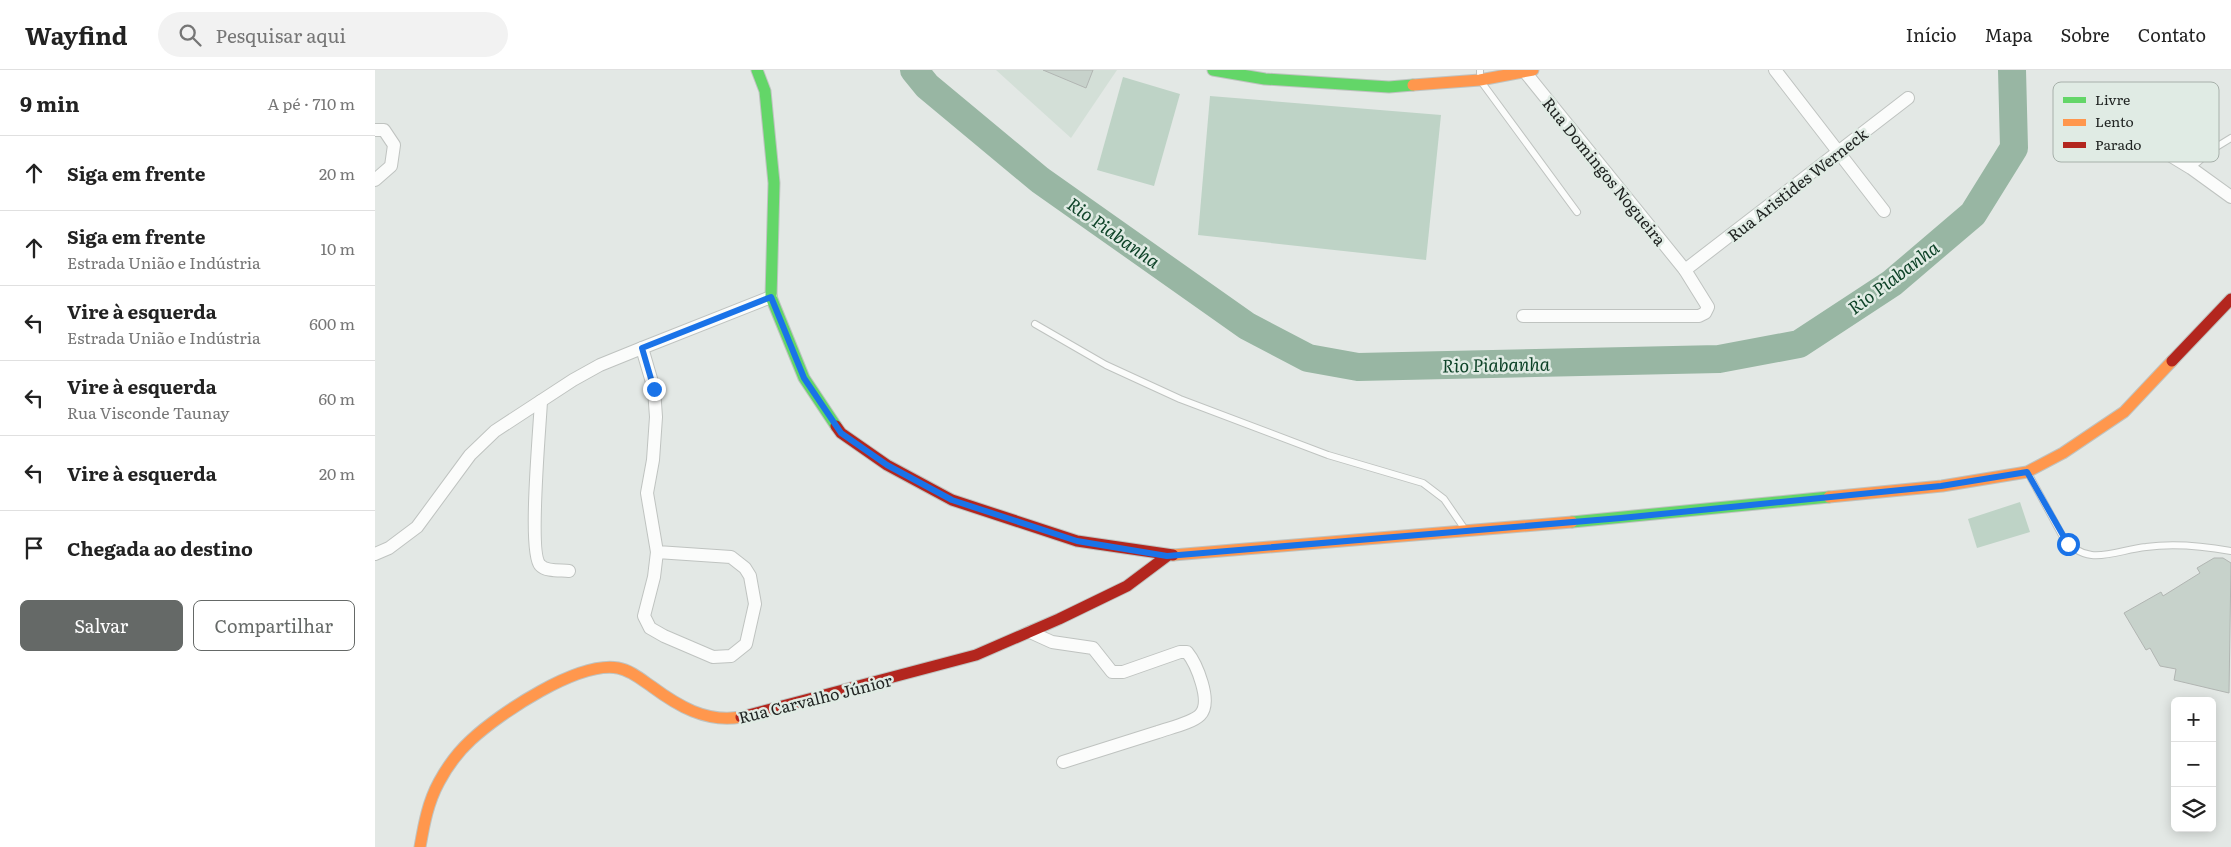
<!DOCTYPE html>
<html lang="pt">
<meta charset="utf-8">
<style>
:root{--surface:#fff;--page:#f2f2f2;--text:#222;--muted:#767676;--line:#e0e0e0;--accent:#656967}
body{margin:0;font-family:Literata,serif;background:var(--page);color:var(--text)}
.controls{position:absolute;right:15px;bottom:15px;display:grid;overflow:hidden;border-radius:8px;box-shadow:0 2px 12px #0003}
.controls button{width:45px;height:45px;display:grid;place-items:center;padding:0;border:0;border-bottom:1px solid var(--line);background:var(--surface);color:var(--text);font:25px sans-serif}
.stop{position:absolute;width:15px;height:15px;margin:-11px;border:4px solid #1a73e8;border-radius:50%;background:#fff}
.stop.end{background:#1a73e8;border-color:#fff;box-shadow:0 1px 5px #0008}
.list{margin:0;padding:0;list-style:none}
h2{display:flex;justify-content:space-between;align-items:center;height:65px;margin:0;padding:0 20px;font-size:21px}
h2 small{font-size:16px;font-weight:400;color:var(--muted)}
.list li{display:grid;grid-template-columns:32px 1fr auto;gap:15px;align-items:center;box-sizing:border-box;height:75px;padding:0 20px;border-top:1px solid var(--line)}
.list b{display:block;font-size:19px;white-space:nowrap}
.list p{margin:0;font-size:16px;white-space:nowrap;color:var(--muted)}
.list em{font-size:16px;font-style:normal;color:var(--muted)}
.actions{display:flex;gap:10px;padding:15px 20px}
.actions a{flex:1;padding:11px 0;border:1px solid var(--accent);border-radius:8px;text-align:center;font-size:18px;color:var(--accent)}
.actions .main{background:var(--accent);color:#fff}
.icon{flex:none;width:28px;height:28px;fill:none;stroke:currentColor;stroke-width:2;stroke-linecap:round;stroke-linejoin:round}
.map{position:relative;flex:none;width:1856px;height:777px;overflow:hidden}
header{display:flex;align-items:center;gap:30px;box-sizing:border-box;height:70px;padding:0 25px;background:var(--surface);border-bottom:1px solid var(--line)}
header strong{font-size:24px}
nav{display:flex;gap:28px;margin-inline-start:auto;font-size:18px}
.search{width:350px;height:45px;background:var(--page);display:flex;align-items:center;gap:12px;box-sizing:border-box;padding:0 18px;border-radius:28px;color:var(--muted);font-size:19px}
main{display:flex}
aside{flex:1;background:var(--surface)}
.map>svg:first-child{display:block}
.built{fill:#d3dfd7}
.garden{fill:#bed3c6}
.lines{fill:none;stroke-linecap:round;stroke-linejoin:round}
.river{stroke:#98b6a3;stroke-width:28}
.building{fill:#c7d2cb;stroke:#b1b5b2}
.lane-casing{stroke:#bfc3c0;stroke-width:8}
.street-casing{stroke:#bfc3c0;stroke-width:14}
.fast-casing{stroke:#bfc3c0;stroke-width:13}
.slow-casing{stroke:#bfc3c0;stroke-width:13}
.jam-casing{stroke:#bfc3c0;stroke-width:13}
.lane{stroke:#fbfcfb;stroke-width:6}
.street{stroke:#fbfcfb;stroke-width:12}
.fast{stroke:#63d668;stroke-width:11}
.slow{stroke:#ff974d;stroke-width:11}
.jam{stroke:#b3261e;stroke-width:11}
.route{stroke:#1a73e8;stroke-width:6}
.labels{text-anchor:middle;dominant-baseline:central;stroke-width:5;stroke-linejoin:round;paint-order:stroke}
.street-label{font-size:16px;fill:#212523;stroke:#e0ebe4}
.water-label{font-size:18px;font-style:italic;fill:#0e4328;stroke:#e0ebe4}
.key{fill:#e0ebe4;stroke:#a7b0aa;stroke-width:1}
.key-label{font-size:14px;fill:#212523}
</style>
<header>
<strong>Wayfind</strong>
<div class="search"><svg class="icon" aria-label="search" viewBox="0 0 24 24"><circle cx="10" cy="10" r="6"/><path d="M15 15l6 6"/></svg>Pesquisar aqui</div>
<nav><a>Início</a><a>Mapa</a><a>Sobre</a><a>Contato</a></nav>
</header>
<main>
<aside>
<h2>9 min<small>A pé · 710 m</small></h2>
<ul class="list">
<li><svg class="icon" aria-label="ahead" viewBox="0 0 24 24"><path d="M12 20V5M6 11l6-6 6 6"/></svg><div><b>Siga em frente</b></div><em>20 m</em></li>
<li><svg class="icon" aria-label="ahead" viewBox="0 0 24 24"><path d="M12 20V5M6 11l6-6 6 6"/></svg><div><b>Siga em frente</b><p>Estrada União e Indústria</p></div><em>10 m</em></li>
<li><svg class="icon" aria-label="left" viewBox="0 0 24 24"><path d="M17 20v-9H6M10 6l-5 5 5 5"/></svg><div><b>Vire à esquerda</b><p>Estrada União e Indústria</p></div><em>600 m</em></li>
<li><svg class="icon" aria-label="left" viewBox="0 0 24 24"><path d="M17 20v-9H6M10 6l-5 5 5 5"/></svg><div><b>Vire à esquerda</b><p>Rua Visconde Taunay</p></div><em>60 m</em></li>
<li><svg class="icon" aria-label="left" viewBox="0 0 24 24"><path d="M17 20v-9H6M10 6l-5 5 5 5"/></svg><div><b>Vire à esquerda</b></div><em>20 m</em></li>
<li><svg class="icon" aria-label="arrive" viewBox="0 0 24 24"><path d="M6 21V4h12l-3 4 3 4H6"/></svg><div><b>Chegada ao destino</b></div></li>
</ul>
<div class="actions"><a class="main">Salvar</a><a>Compartilhar</a></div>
</aside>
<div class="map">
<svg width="1856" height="777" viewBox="0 0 1856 777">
<rect width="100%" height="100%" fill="#e3e8e5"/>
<path class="built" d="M621 0H742L696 68Z"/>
<g class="garden">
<path d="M748 7 805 24 779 116 722 100Z"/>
<path d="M835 26 1066 45 1051 190 823 165Z"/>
<path d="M1645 432 1655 462 1602 478 1593 449Z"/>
</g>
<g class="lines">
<path class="river" d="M539 0 552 16 665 110 872 256 933 288 983 297 1344 289 1424 274 1517 213 1598 144 1639 78 1637 0"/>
</g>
<g class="building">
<path d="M668 0H718L711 18Z"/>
<path d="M1839 488H1848L1856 493 1854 623 1799 610 1801 599 1785 596 1775 578 1771 580 1749 543 1786 522 1788 526 1825 503 1822 498Z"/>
</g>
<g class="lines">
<g class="lane-casing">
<g id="lane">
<path d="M1105 0V10L1202 142"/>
<path d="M1816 98 1838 79 1856 68"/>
<path d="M660 254 731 295 805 329 953 385 1048 413 1069 429 1089 458"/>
<path d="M1653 403 1688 467C1712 499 1740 480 1771 477 1800 473 1828 476 1856 481"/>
</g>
</g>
<g class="street-casing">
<g id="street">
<path d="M1400 0 1509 141"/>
<path d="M0 60H9L19 75 16 96 0 110"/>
<path d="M1770 70 1816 98 1856 127"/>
<path d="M1310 200 1533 28"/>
<path d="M1148 246H1324L1330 243 1333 237 1310 200 1150 2"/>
<path d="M267 278 279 319 281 347 278 390 272 423 282 482 279 507 269 546 275 558 289 566 338 587 356 586 371 574 380 534 375 506 370 498 356 487 282 482"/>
<path d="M166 331C165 355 153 482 165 495 171 502 186 500 194 501"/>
<path d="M0 484 14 478 42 457 95 385 120 361 198 310 225 295 267 278 396 227"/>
<path d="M655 562 677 572 718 578 737 602H748L805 582H812C821 593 838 632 825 645 817 653 794 658 783 662 751 672 720 682 688 692"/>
</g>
</g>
<g class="fast-casing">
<g id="fast">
<path d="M382 0 390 21 399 113 396 227 429 308 461 356"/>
<path d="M838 0 890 9 1014 17 1038 15"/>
<path d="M1197 452 1454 427"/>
</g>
</g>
<g class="slow-casing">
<g id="slow">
<path d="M1038 15 1105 10 1158 0"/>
<path d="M1454 427 1567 416 1652 402 1688 383 1749 342 1797 291"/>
<path d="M798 485 1197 452"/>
<path d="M45 777C49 754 53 732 64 712 72 697 84 681 96 670 125 643 203 591 243 598 255 600 266 609 276 616 303 636 331 653 366 647"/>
</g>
</g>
<g class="jam-casing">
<g id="jam">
<path d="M1797 291 1856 229"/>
<path d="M461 356 466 363 512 395 577 430 702 471 798 485"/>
<path d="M366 647 601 585 684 549 752 516 792 486"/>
</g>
</g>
<use href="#lane" class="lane"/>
<use href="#street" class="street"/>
<use href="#fast" class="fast"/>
<use href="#slow" class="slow"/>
<use href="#jam" class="jam"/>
</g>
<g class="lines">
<path class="route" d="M279 319 267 278 396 227 429 308 466 363 512 395 577 430 702 471 792 486 1246 448 1566 416 1652 402 1693 474"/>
</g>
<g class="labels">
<g class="street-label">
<text transform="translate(1230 101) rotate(51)">Rua Domingos Nogueira</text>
<text transform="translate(1422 114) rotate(-38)">Rua Aristides Werneck</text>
<text transform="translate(440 628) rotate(-14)">Rua Carvalho Júnior</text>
</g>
<g class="water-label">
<text transform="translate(739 162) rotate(35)">Rio Piabanha</text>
<text transform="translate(1518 207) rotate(-37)">Rio Piabanha</text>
<text transform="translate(1121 294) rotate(-1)">Rio Piabanha</text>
</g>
</g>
<rect x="1678" y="12" width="166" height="80" rx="8" class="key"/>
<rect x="1688" y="27" width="23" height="6" fill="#63d668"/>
<rect x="1688" y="49" width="23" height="7" fill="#ff974d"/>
<rect x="1688" y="72" width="23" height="6" fill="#b3261e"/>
<g class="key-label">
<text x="1720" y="35">Livre</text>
<text x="1720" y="57">Lento</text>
<text x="1720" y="80">Parado</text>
</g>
</svg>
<div class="controls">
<button>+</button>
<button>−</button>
<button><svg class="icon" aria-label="layers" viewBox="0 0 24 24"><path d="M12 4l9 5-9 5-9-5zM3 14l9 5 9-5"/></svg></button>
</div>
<div class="stop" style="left:1693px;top:474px"></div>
<div class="stop end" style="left:279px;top:319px"></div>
</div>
</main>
